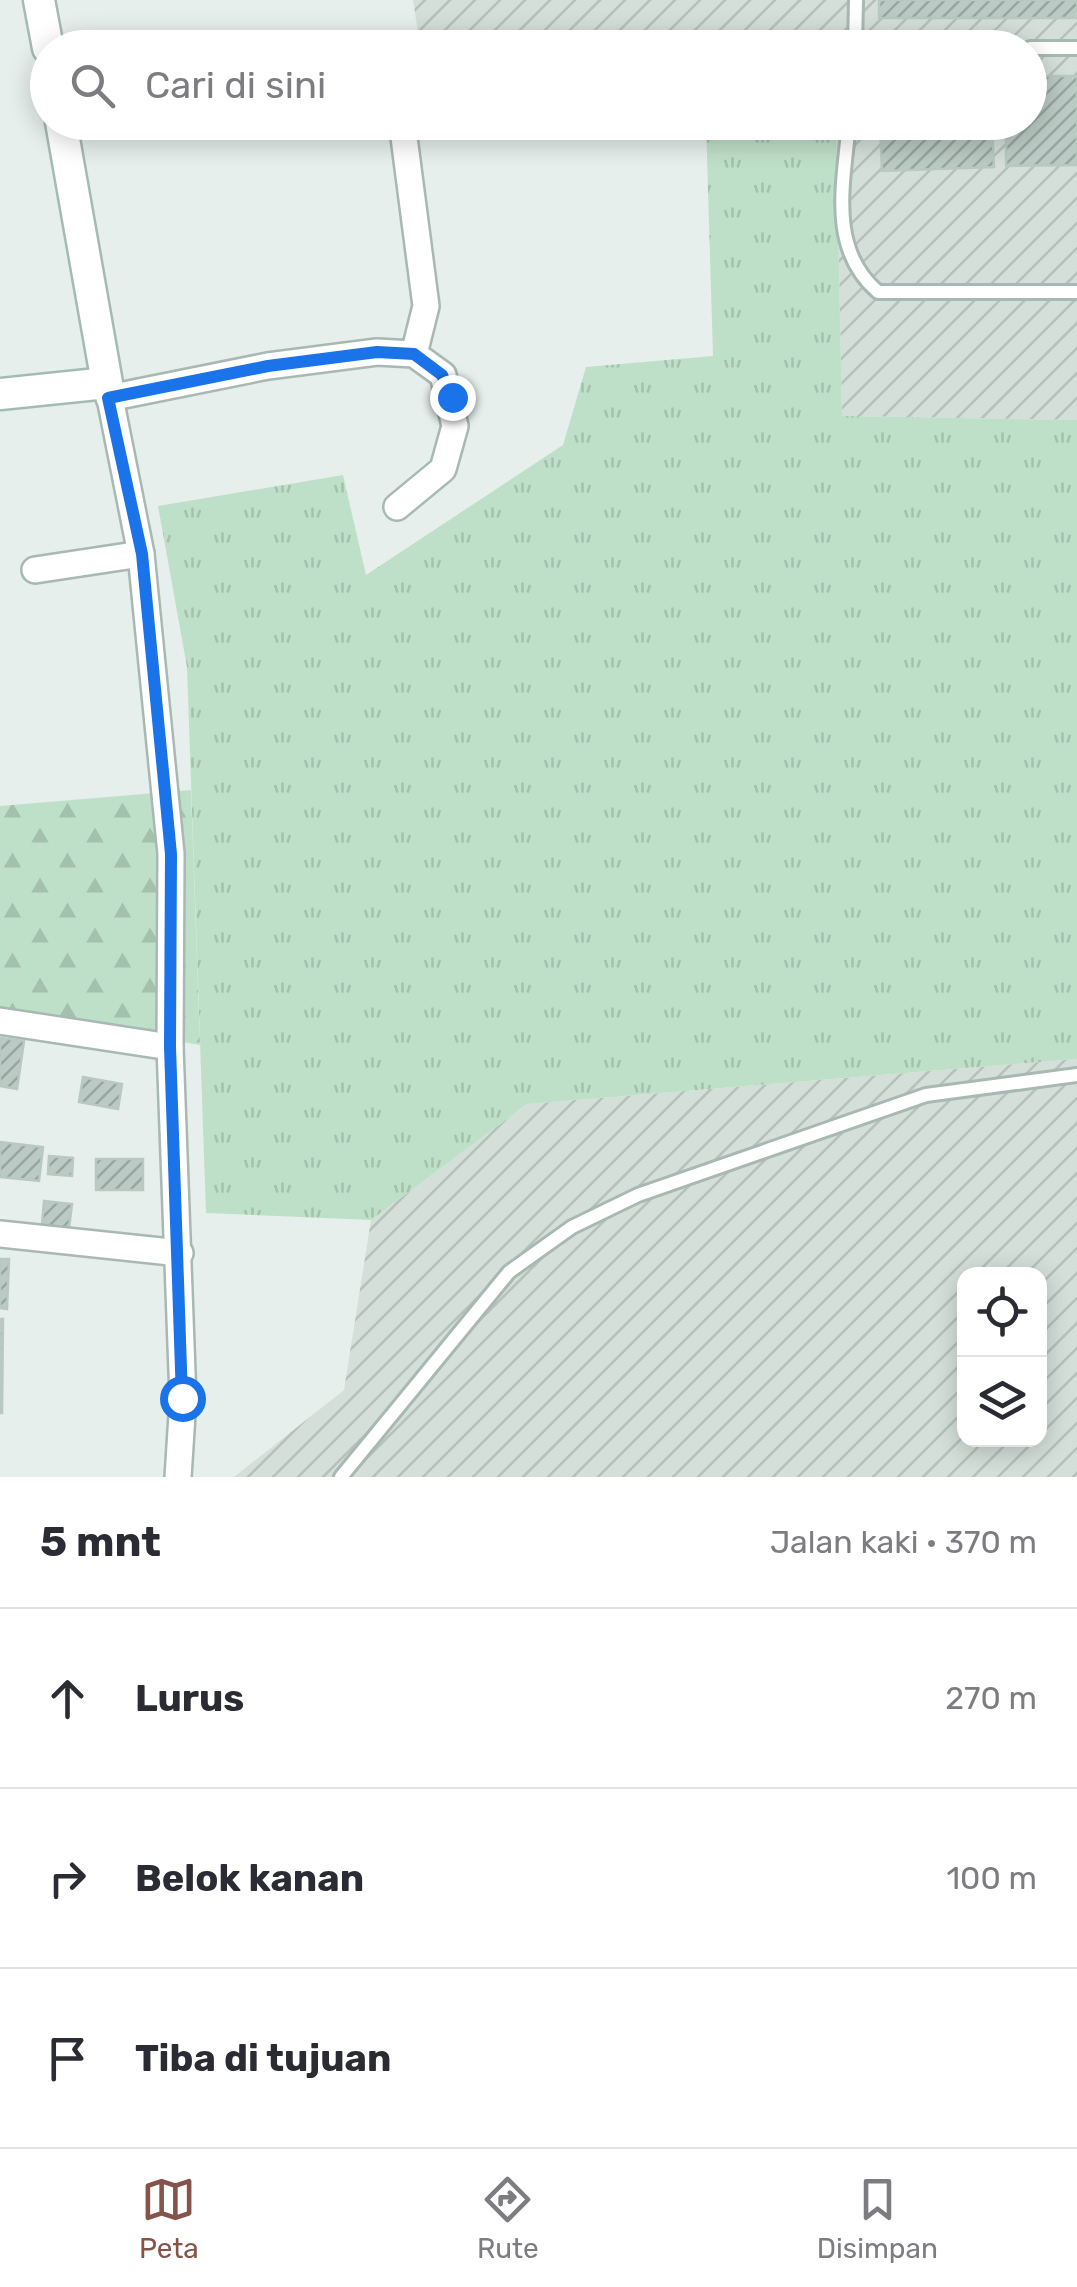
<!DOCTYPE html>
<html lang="id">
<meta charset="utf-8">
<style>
:root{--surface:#fff;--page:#f2f2f3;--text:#2b2b33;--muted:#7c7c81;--line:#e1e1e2;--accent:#855347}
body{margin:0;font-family:Rubik,sans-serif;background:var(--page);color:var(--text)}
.controls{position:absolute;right:30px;bottom:30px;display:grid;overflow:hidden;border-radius:20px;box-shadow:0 5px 25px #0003}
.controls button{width:90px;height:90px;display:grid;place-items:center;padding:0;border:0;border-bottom:2px solid var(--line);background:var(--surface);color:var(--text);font:50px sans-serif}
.stop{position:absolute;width:30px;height:30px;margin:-22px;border:8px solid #1a73e8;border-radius:50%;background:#fff}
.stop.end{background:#1a73e8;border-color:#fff;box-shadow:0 2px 10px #0008}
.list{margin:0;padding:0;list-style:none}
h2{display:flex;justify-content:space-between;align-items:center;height:130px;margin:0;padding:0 40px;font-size:42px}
h2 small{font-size:32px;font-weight:400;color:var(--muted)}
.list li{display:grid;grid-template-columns:65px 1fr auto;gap:30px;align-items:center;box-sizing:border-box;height:180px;padding:0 40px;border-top:2px solid var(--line)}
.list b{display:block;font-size:38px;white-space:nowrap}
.list em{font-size:32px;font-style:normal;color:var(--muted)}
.icon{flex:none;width:55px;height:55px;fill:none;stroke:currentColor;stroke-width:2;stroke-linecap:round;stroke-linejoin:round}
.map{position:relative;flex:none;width:1077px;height:1477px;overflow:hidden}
.search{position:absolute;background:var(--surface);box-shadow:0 5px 25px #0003;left:30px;right:30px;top:30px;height:110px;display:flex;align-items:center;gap:25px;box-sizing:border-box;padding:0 35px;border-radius:55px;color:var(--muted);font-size:38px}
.sheet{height:670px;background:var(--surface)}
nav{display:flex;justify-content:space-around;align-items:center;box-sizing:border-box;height:140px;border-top:2px solid var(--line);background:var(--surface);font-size:28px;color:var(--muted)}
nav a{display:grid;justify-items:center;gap:5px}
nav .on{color:var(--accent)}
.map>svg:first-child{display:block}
.industrial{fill:url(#industrial-furrows);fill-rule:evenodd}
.grass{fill:url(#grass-tufts)}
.forest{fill:url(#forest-firs)}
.building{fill:url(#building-hatch);stroke:#b8c9c2;stroke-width:2.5}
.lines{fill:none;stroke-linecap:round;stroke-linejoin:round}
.lane-casing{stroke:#a8b8b2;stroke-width:18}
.street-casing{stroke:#a8b8b2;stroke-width:30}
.secondary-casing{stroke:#a4bbb3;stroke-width:35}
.lane{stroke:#fff;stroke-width:12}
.street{stroke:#fff;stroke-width:25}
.secondary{stroke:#fff;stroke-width:30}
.route{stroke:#1a73e8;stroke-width:12}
</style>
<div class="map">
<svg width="1077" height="1477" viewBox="0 0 1077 1477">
<defs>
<pattern id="industrial-furrows" width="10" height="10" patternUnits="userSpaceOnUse" patternTransform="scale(2.5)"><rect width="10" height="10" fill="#d4dfda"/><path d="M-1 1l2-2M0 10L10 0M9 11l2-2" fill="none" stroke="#b6c1bc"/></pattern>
<pattern id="grass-tufts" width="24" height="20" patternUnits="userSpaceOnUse" patternTransform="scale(2.5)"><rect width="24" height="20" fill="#bfe0c8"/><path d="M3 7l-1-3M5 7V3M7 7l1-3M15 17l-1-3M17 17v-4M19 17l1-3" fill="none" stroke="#a4c1ad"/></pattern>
<pattern id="forest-firs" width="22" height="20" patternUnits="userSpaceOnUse" patternTransform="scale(2.5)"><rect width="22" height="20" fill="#bfe0c8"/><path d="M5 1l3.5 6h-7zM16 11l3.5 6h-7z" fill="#a4c1ad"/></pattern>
<pattern id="building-hatch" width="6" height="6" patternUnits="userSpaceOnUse" patternTransform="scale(2.5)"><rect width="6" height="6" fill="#bbcac4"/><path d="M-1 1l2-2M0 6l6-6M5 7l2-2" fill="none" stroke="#98a6a0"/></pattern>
</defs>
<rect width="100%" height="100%" fill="#e6efeb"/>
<g class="industrial">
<path d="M413 0H1077V420L842 416 836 123 1030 122V48H698L419 39Z"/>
<path d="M1077 1059V1477H234L344 1390 371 1220 527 1104ZM964 1274H1040V1440H964Z"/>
</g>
<path class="grass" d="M706 123H836L842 416 1077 420V1059L527 1104 371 1220 206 1213 187 667 158 506 343 475 366 575 563 445 586 367 713 356Z"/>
<path class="forest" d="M191 790 200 1045 0 1010V806Z"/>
<g class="building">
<rect x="879" y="0" width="198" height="18"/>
<path d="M1030 76H1077V165L1006 166V122H1030Z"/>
<path d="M880 122H992L994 167 882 171Z"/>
<path d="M0 1038 24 1041 17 1089 0 1086Z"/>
<path d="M83 1077 122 1084 118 1109 79 1102Z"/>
<path d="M0 1142 43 1147 39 1181 0 1177Z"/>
<path d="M49 1156 73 1158 72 1176 48 1174Z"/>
<rect x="96" y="1159" width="47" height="31"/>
<path d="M44 1201 72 1204 69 1228 42 1225Z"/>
<path d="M0 1259H9L7 1309 0 1308Z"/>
<path d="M0 1319H3L2 1413H0Z"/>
</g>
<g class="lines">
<g class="lane-casing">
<g id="lane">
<path d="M855 48 856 0"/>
<path d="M1030 48H1077"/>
<path d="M849 122C844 182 827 248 878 292H1077"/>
<path d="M341 1477 509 1272 572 1227 638 1195 926 1095 1077 1075"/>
</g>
</g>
<g class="street-casing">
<g id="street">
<path d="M402 122 426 306 414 354"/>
<path d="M107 383 141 554 171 854 170 1047 183 1399 178 1477"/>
<path d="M109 398 268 366 377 352 414 354 443 375 455 426 443 469 397 507"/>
<path d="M35 570 141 554"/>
<path d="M0 1021 170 1047"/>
<path d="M0 1234 180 1253"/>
</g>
</g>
<g class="secondary-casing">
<g id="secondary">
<path d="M39 0 48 48"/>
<path d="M0 394 107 383 61 122"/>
</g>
</g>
<use href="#lane" class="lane"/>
<use href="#street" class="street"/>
<use href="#secondary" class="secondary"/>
</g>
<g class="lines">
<path class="route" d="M182 1398 170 1047 171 854 142 554 108 398 268 366 377 352 414 354 442 375 452 397"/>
</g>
</svg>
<div class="controls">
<button><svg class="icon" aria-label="locate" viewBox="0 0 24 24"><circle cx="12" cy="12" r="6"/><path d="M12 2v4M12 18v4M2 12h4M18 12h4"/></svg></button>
<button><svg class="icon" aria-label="layers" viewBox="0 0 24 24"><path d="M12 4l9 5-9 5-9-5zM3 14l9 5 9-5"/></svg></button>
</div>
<div class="stop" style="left:182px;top:1398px"></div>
<div class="stop end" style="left:452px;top:397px"></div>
<div class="search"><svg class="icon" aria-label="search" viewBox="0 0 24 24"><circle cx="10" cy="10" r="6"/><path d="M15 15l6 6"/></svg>Cari di sini</div>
</div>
<section class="sheet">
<h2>5 mnt<small>Jalan kaki · 370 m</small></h2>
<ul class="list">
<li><svg class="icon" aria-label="ahead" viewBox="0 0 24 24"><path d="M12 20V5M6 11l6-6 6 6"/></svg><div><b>Lurus</b></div><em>270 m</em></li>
<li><svg class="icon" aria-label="right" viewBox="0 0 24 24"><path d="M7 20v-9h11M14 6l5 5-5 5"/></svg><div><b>Belok kanan</b></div><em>100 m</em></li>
<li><svg class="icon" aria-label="arrive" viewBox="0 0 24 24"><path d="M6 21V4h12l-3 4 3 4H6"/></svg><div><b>Tiba di tujuan</b></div></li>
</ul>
</section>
<nav>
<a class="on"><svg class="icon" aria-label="map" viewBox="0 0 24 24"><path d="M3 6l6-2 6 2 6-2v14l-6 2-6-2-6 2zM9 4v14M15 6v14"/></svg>Peta</a>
<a><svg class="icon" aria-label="directions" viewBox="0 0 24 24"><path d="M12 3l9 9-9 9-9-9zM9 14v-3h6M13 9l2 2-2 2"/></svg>Rute</a>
<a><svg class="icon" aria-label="saved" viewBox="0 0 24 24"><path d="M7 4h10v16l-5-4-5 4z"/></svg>Disimpan</a>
</nav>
